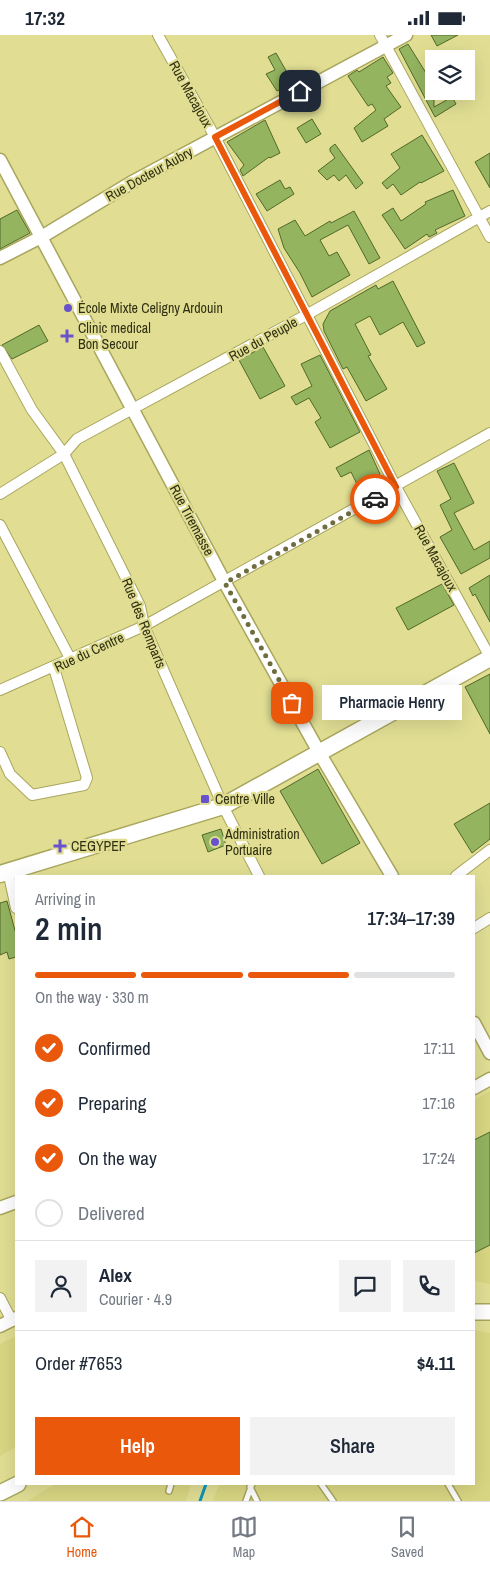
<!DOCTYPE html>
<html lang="en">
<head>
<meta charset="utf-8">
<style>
	:root { --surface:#fff; --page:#f2f2f3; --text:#1f2937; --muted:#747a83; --line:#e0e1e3; --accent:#ea580c }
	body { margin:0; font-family:"Archivo Narrow",sans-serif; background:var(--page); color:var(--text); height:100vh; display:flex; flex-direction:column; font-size:19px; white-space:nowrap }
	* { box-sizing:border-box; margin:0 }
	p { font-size:16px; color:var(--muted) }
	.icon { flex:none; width:28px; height:28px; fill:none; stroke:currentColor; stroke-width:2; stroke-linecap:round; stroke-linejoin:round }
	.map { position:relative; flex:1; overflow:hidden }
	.details { position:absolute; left:15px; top:840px; width:460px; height:610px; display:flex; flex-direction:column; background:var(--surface); border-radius:0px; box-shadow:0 5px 20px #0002 }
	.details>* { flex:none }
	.tools { position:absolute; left:425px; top:15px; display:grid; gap:10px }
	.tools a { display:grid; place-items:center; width:50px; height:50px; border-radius:0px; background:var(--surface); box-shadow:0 5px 20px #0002; font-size:25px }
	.pin { position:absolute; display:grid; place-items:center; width:42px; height:42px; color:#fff; margin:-21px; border-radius:10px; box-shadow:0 2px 8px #0006 }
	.courier { position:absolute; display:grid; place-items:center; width:50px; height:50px; margin:-25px; border:4px solid #ea580c; border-radius:50%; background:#fff; color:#222; box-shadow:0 1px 6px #0007 }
	.bubble { position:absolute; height:35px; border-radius:0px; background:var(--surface); box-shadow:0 5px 20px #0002; font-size:16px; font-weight:600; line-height:35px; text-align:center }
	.summary em { font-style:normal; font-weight:600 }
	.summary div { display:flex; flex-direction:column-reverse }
	.summary { display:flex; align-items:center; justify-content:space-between; height:85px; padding:0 20px }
	h1 { font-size:32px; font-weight:600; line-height:38px }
	.bar { display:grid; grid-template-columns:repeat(4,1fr); gap:8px 5px; align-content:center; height:60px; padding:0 20px }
	.bar i { height:6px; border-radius:4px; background:var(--line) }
	.bar .current { background:var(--accent) }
	.bar p { grid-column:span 4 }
	.line { display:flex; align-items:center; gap:12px; padding:0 20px; border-top:1px solid var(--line) }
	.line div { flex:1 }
	.round { display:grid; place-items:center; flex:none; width:52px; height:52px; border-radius:0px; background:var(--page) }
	ol { padding:0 20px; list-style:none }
	li { display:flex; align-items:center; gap:15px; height:55px }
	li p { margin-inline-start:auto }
	li .icon { padding:5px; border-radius:50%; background:var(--accent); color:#fff; stroke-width:4 }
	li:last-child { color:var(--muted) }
	li i { width:28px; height:28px; border:2px solid var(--line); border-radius:50% }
	.cta { display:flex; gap:10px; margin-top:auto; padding:10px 20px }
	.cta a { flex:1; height:58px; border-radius:0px; background:var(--accent); color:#fff; font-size:20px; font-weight:600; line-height:58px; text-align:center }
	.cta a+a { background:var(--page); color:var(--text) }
	.status { display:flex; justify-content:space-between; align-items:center; height:35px; padding:0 25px; background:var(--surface); direction:ltr }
	.status svg { height:14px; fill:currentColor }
	.menu { display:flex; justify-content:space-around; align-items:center; height:70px; border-top:1px solid var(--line); background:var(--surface); font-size:14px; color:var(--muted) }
	.menu a { display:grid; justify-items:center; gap:2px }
	.menu .current { color:var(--accent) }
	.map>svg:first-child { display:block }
</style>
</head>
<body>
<div class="status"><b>17:32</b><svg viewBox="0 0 49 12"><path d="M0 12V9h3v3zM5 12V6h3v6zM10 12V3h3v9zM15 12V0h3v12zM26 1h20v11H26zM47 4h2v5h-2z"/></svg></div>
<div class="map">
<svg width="490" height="1466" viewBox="0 0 490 1466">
	<rect width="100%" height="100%" fill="#e1de94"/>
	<!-- built -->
	<path fill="#d9d683" d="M490,1056V1249L474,1246V1065Z
		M474,1295L490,1298V1466H213L219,1449H474Z
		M16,1301V1412L0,1421V1309Z
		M55,1449H191L186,1466H27Z"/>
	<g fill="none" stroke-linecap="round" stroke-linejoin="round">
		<!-- stream -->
		<path stroke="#0c94bc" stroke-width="3" d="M200,1466L206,1449"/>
	</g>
	<!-- building -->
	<path fill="#94b460" stroke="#516928" d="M431,0H458L437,11Z
		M408,9L431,46L434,44V72L452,62L456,69L435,82L399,14Z
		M276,18L293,48L277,56L266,39L275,35L268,22Z
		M383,22L393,38L387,42L391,48L386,51L401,72L384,84L388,91L362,107L354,93L376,75L372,69L368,71L348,41L357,35L359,37Z
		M312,84L321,99L306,108L297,93Z
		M265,85L280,118L270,123L269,122L243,141L240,135L244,130L227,107Z
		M422,100L444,136L421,148L420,147L401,160L393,149L387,154L382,148L400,133L391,119Z
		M335,109L363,148L356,154L346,140L339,146L334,140L327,145L318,136L335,123L330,116V113Z
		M490,118V153L475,127Z
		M280,145L285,154L290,152L294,159L267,176L256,159Z
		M453,155L465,181L435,195L437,198L429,202L427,199L405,214L382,180L393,173L401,186L426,169L425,167Z
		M17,175L30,198L0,214V184Z
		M354,176L380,223L369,229L348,190L320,205L329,221L337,217L350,240L312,262L300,238L284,213L278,194L295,185L305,201L330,186L331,188Z
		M393,246L425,308L417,312L403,287L380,300L370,281L355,289L371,320L368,321L387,354L366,366L347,332L343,334L324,296L323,289L330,276L376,250L378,254Z
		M39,290L48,306L12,324L2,310Z
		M263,312L285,351L260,364L239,325Z
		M320,320L360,397L330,413L315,387L321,383L309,363L296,370L291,362L312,351L301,329Z
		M369,415L380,439L374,451L361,457L351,437L341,442L336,433Z
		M454,428L474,468L454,478L474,515L490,506V523L461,539L440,502L452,495L440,470L451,464L437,436Z
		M490,540V587L475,559L473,561L469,553Z
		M442,549L454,570L408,595L396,573Z
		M490,639V699L465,652Z
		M318,734L360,808L322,829L280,756Z
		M490,768V804L472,818L454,789Z
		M221,794L226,810L208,817L202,800Z
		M7,866L16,899V922L9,924L7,917L0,920V868Z
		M490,1097V1210L474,1218V1105Z"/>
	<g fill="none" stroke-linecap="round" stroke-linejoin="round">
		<!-- service casing -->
		<g stroke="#a9a65d" stroke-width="8">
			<path id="service" d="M321,1449L333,1466
				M448,1449L458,1466
				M250,1452L257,1466
				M169,1456L171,1449
				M246,1466L252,1449"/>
		</g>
		<!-- minor casing -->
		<g stroke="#a9a65d" stroke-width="12">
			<path id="minor" d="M158,0L215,102L396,452L490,622
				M380,0L490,202
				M0,316L32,375L64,419L140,571L144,591L223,771L259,841
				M0,459L64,419L77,404L308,279L490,176
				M0,490L71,625
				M0,655L144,591L490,398
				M0,717L10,739L32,760L84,750L87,743L54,633
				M8,836L16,873
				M456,841L490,815
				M474,893L490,883
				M0,1263L12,1286"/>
		</g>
		<!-- tertiary casing -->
		<g stroke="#a9a65d" stroke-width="15">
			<path id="tertiary" d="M0,125L225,548L320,719L392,841
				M0,223L43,201L134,146L406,0
				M474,988L490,1018
				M474,1053L490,1044
				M0,1173L16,1167
				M0,1291L16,1283"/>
		</g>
		<!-- secondary casing -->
		<g stroke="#a9a65d" stroke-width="18">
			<path id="secondary" d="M474,1277H490
				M0,1458L18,1449"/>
		</g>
		<!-- primary casing -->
		<g stroke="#a9a65d" stroke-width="19">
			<path id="primary" d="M0,839L223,771L490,623"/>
		</g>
		<!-- service -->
		<use href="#service" stroke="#fff" stroke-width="5"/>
		<!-- minor -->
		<use href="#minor" stroke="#fff" stroke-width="10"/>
		<!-- tertiary -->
		<use href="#tertiary" stroke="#fff" stroke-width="12"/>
		<!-- secondary -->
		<use href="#secondary" stroke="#fff" stroke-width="15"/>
		<!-- primary -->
		<use href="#primary" stroke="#fff" stroke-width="16"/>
	</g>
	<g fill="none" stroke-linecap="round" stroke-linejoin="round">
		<!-- done -->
		<path stroke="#6f6d3f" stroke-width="5" stroke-dasharray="0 9" d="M292,668L225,548L375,464"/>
		<!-- route -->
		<path stroke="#ea580c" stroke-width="6" d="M300,56L215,102L396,452L375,464"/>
	</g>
	<!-- markers -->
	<g fill="#6752cc" stroke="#e1de94" stroke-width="2">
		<circle cx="68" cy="273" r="5"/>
		<path d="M64.5 293.5h5v5h5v5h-5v5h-5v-5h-5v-5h5z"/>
		<rect x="200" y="759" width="10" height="10" rx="2.5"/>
		<circle cx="215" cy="807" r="5"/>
		<path d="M57.5 803.5h5v5h5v5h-5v5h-5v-5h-5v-5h5z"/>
	</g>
	<g text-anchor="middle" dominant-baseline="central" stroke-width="4.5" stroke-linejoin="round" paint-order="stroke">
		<!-- street labels -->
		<g font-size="14" fill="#313011" stroke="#e1de94">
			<text transform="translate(191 59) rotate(61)">Rue Macajoux</text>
			<text transform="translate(149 139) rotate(-29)">Rue Docteur Aubry</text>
			<text transform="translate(263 304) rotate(-29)">Rue du Peuple</text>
			<text transform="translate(192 485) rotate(62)">Rue Tiremasse</text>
			<text transform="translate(436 523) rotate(61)">Rue Macajoux</text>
			<text transform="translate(144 588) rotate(68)">Rue des Remparts</text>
			<text transform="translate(89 617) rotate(-25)">Rue du Centre</text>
		</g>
		<!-- poi labels -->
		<g font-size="14" fill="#313011" stroke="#e1de94" text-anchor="start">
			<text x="78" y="273">École Mixte Celigny Ardouin</text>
			<text x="78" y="293">Clinic medical<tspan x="78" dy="16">Bon Secour</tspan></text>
			<text x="215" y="764">Centre Ville</text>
			<text x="225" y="799">Administration<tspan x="225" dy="16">Portuaire</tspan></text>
			<text x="71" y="811">CEGYPEF</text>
		</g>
	</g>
</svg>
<div class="tools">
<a><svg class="icon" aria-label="layers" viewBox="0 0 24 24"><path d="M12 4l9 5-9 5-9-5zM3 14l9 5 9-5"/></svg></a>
</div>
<div class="pin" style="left:292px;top:668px;background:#ea580c"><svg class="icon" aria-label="bag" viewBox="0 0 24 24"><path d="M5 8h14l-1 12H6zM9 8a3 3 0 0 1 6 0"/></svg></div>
<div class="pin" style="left:300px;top:56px;background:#1f2937"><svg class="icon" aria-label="home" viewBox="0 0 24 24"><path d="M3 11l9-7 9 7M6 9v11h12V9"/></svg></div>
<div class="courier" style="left:375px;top:464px"><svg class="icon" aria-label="car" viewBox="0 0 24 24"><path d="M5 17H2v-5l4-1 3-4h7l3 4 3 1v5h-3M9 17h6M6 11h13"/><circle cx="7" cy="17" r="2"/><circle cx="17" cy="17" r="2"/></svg></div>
<div class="bubble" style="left:322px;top:650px;width:140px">Pharmacie Henry</div>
<section class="details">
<div class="summary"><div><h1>2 min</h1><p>Arriving in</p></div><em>17:34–17:39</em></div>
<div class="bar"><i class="current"></i><i class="current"></i><i class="current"></i><i></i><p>On the way · 330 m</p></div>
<ol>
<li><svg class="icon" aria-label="check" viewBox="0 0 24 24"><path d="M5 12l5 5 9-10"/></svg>Confirmed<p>17:11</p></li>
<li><svg class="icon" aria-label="check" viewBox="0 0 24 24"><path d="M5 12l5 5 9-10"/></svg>Preparing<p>17:16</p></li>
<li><svg class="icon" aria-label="check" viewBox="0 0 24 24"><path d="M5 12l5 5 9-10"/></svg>On the way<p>17:24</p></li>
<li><i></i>Delivered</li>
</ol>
<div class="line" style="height:90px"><a class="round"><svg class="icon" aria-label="person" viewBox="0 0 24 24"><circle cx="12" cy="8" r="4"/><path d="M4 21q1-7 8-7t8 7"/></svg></a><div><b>Alex</b><p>Courier · 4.9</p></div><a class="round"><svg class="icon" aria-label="chat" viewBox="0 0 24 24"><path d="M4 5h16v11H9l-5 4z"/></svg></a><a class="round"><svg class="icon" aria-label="phone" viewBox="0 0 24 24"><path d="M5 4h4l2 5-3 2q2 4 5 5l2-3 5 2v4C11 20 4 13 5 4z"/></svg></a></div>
<div class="line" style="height:65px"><div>Order #7653</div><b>$4.11</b></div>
<div class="cta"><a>Help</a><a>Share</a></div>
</section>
</div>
<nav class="menu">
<a class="current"><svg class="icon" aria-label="home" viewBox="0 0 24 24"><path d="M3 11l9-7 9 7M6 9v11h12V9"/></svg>Home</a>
<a><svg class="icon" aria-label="map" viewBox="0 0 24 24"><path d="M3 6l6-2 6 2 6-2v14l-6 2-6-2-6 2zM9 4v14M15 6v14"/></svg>Map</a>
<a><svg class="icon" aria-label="saved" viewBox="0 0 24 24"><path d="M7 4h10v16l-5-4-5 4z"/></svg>Saved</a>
</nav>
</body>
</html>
